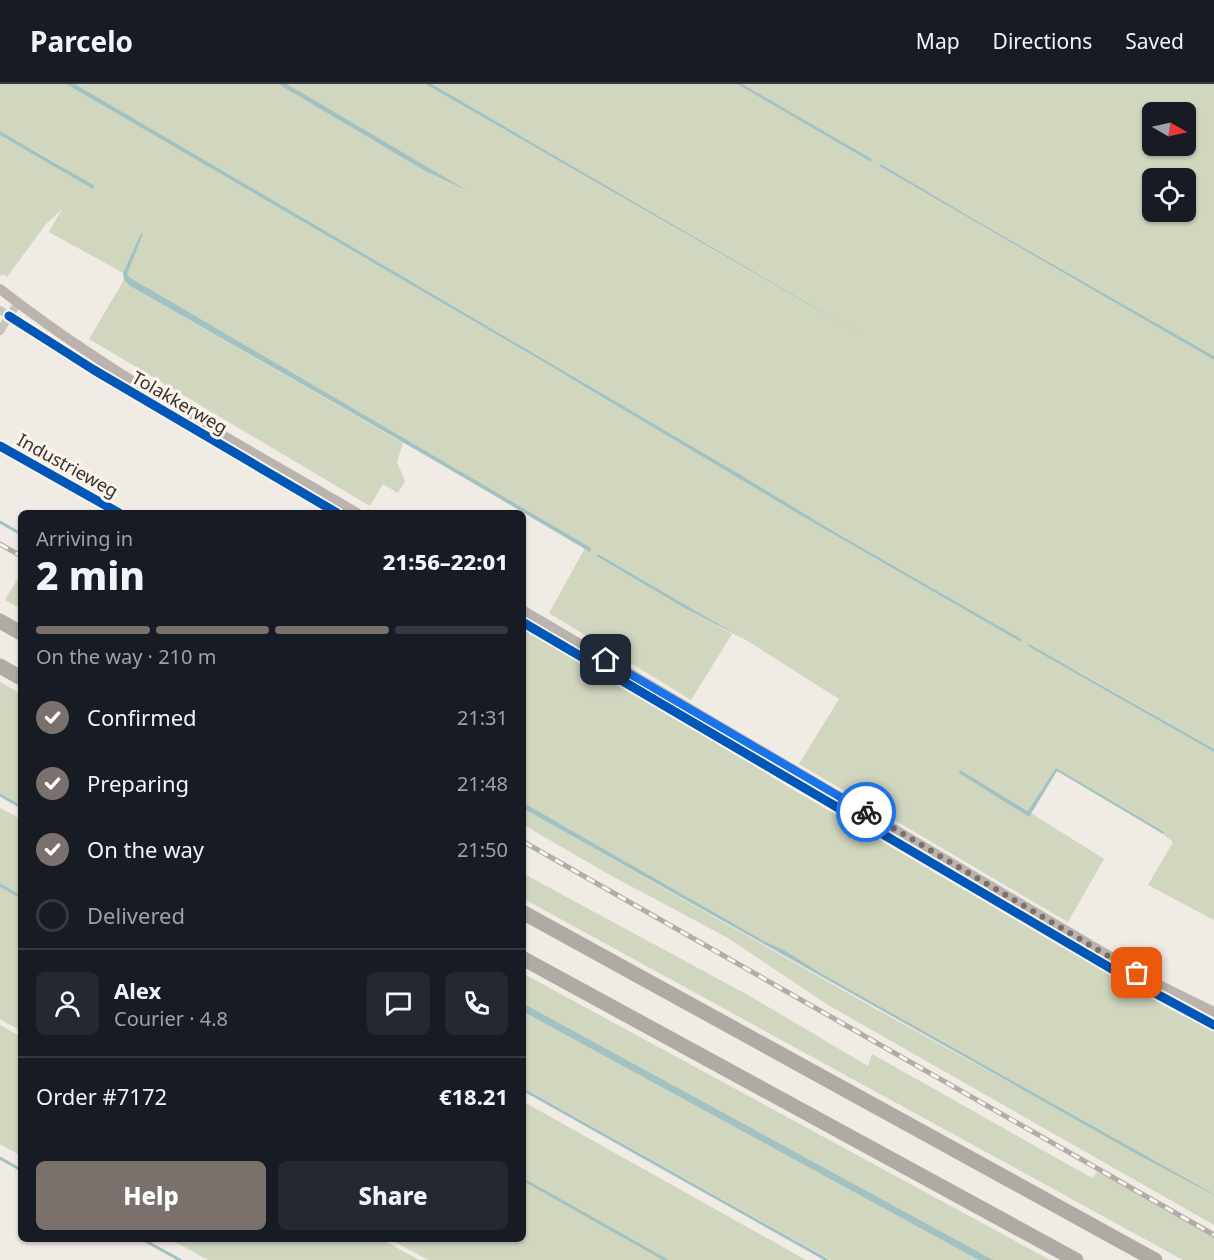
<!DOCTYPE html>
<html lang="en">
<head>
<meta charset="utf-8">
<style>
	:root { --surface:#171b24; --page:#242831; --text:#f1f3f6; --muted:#9ea1a6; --line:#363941; --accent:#7a716c }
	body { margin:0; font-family:"Noto Sans",sans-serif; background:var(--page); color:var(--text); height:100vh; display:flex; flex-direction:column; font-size:22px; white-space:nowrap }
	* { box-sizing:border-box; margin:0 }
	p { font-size:20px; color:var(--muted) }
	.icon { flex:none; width:33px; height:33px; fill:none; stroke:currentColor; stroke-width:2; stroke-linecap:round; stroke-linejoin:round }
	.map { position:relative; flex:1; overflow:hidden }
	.details { position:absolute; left:18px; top:426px; width:508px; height:732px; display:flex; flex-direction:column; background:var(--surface); border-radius:9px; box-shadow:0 2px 4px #0004 }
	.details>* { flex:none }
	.needle { width:39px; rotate:99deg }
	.fabs { position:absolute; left:1142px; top:18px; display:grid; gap:12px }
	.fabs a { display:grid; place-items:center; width:54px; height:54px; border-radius:9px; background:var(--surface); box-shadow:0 2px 4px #0004; font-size:30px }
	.pin { position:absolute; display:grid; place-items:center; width:51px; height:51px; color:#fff; margin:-26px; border-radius:12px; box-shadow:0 3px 9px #0006 }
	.courier { position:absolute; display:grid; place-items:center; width:60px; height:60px; margin:-30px; border:4px solid #1a73e8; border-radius:50%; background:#fff; color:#222; box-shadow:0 2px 8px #0007 }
	.overview em { font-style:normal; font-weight:800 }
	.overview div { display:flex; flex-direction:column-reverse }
	.overview { display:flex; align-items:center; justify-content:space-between; height:102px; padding:0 18px }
	h1 { font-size:39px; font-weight:800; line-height:45px }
	.bar { display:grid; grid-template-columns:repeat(4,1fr); gap:9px 6px; align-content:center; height:72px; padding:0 18px }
	.bar i { height:8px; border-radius:4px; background:var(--line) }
	.bar .selected { background:var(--accent) }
	.bar p { grid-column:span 4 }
	.line { display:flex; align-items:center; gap:15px; padding:0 18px; border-top:2px solid var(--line) }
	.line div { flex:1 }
	.round { display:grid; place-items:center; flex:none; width:63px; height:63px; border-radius:9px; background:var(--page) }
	ol { padding:0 18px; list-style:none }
	li { display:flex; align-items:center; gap:18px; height:66px }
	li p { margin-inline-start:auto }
	li .icon { padding:6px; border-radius:50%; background:var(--accent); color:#fff; stroke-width:4 }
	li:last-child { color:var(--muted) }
	li i { width:33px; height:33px; border:3px solid var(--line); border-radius:50% }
	.primary-button { display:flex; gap:12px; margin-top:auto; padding:12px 18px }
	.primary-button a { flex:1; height:69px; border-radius:9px; background:var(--accent); color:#fff; font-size:24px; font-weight:800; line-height:69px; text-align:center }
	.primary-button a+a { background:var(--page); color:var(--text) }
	header { display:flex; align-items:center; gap:36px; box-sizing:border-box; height:84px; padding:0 30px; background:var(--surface); border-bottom:2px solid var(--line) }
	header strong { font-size:28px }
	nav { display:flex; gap:33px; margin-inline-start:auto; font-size:21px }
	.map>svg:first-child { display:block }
</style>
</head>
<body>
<header>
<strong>Parcelo</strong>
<nav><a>Map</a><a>Directions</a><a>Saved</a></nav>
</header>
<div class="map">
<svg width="1214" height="1176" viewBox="0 0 1214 1176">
	<rect width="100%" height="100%" fill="#f0ebe5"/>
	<!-- green -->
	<path fill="#d1d6bf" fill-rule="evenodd" d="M0,0H66L537,274L790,425L1021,555L833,447L741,391L75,0H278L425,87L459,103L287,0H425L812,223L432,0H737L871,78L872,75L741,0H1214V272L982,140L881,80L879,82L1214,276V665L1083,590L1029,562L1214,668V836L1148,801L1173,758L1163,750L1164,749L1056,684L1029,727L960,687L1029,732L1031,729L1104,775L1068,838L799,680L839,615L746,556L598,470L597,473L732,550L691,616L549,529L586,462L129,193L126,190L143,150L141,149L123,189L49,148L62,125L46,140L7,193L3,190L0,192V51L93,104L60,81L0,47ZM1152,28H1185V62H1152ZM1152,94H1185V128H1152Z
		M124,196L130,202L403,359L397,378L405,397L398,409L383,400L370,422L89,255Z
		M20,491L21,492V525L5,516Z
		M524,545L625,601L780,698L1058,861L1172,926L1214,947V1110L824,891L784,866L764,857L524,719Z
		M0,598L21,610V723L0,712Z
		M0,724L21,735V947L0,935Z
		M524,725L876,925L1214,1111V1141L828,921L728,854L608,790L524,741Z
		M524,790L748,911L868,982L872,970L1092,1094L1101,1084L1214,1148V1176H1183L524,815Z
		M524,890L1050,1176H831L524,1004Z
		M0,941L21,953V1072L0,1060Z
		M524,1018L806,1176H428L390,1155H524Z
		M170,1155H381L419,1176H208Z"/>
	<!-- water -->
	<path fill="#a1c2c1" d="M66,0H75L741,391L833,447L1021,555V558L790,425L537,274Z
		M278,0H287L468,107L425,87Z
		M425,0H432L867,254Z
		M737,0H742L872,75L871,78Z
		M0,47L95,102L93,105L0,51Z
		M881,80L982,140L1214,272V276L879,82Z
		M141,149L143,150L127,190L129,193L591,464L590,468C437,377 284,290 130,202L124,196L123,189Z
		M598,470L746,556L683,523L596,472Z
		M1029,560L1214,665V668L1028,562Z
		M1056,684L1164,748L1163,750L1057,687L1029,733L959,689L960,686L1028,727Z
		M524,719L764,857L784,866L824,891L1214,1110V1111L1144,1074L524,725Z
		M524,920L993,1176H979L524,928Z"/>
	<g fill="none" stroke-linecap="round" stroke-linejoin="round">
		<!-- stream -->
		<path stroke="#a1c2c1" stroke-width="3" d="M0,438L21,450
			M0,711L21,723
			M0,801L21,813
			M524,1006L827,1176
			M0,1074L21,1086
			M524,1096L666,1176
			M142,1155L180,1176"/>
		<!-- street -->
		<path stroke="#c9c3be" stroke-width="8" d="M0,226L9,232
			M0,247L18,219
			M0,362L119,429"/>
		<!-- secondary -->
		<path stroke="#bab3ae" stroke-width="10" d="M0,205C111,292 236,358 357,429
			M524,527L1155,899L1214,928"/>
		<!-- highway -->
		<path stroke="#afaaa4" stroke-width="15" d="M0,537L21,549
			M0,582L21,594
			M524,829L1155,1176
			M524,875L1076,1176"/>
		<!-- rail casing -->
		<g stroke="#b1aca8" stroke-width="5">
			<path id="rail" d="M0,460L21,472
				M524,758L1214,1151"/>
		</g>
		<!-- rail -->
		<use href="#rail" stroke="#fbf5ee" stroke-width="3" stroke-dasharray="9" stroke-linecap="butt"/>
		<!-- cycleway casing -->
		<g stroke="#fbf5ee" stroke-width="13">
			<path id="cycleway" d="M9,232L94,286L337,429
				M0,362L119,429
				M524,539L1129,895L1214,941"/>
		</g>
		<!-- cycleway -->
		<use href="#cycleway" stroke="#0057b8" stroke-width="9"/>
	</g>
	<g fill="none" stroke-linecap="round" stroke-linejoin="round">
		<!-- done -->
		<path stroke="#7a716c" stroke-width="6" stroke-dasharray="0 10.8" d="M866,728L1137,889"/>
		<!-- route -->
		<path stroke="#1a73e8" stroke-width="8" d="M606,576L866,728"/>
	</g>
	<g text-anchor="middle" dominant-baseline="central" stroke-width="6" stroke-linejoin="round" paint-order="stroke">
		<!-- street labels -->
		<g font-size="18" fill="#3b302b" stroke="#fbf5ee">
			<text transform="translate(180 318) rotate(30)">Tolakkerweg</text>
			<text transform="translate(68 381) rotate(29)">Industrieweg</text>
		</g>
	</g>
</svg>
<div class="fabs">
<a><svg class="needle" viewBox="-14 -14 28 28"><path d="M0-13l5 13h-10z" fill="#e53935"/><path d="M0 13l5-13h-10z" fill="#9ea1a6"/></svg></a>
<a><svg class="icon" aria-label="locate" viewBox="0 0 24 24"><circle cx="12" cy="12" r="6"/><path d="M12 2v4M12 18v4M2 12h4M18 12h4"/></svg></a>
</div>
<div class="pin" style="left:1137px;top:889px;background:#ea580c"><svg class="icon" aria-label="bag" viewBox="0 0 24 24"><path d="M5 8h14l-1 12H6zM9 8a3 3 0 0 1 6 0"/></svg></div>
<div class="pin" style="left:606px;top:576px;background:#1f2937"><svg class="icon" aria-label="home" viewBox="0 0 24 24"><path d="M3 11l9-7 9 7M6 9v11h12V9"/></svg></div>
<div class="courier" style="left:866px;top:728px"><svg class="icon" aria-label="bike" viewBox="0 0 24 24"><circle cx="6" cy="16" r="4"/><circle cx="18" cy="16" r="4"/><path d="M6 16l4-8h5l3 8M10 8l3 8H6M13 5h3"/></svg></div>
<section class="details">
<div class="overview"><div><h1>2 min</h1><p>Arriving in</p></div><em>21:56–22:01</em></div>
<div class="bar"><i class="selected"></i><i class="selected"></i><i class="selected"></i><i></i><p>On the way · 210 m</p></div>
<ol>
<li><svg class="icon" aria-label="check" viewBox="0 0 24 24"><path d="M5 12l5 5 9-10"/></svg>Confirmed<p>21:31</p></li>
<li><svg class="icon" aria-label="check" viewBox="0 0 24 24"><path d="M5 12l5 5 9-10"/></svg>Preparing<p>21:48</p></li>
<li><svg class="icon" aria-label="check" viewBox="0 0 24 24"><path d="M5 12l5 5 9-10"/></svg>On the way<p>21:50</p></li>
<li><i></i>Delivered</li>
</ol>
<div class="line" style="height:108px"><a class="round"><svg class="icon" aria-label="person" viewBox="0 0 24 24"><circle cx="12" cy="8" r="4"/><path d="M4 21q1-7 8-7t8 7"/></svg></a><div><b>Alex</b><p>Courier · 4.8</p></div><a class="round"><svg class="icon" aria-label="chat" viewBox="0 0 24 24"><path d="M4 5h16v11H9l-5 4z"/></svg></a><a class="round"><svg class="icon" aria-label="phone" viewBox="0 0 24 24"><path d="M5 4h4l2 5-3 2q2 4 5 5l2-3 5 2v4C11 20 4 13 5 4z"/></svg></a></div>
<div class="line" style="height:78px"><div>Order #7172</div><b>€18.21</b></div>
<div class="primary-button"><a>Help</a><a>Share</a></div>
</section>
</div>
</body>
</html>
